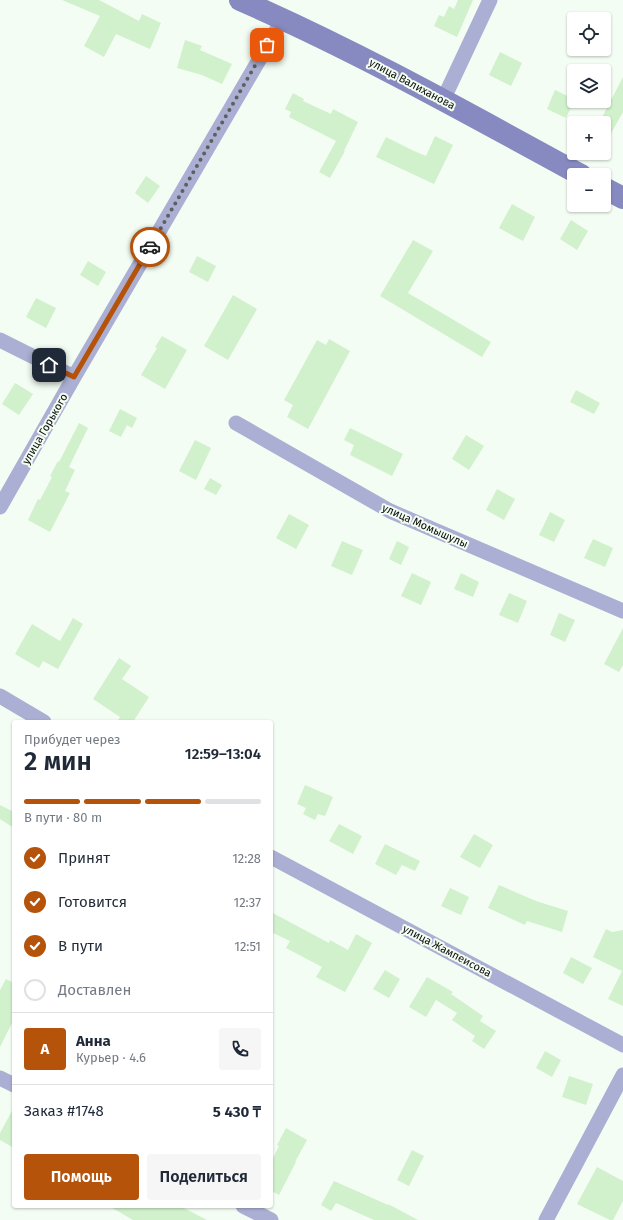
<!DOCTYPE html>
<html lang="ru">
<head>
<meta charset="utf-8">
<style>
	:root { --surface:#fff; --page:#f6f6f7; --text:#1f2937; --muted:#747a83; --line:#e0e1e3; --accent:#b45309 }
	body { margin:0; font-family:"Fira Sans",sans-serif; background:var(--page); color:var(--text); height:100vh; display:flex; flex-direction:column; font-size:15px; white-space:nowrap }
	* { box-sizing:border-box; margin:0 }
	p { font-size:13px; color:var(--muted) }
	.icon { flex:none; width:22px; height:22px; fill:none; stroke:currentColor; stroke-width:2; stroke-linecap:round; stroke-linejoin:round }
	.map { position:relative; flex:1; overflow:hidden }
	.sheet { position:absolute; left:12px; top:720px; width:261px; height:488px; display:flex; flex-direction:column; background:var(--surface); border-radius:4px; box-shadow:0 1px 3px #0004 }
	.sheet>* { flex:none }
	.buttons { position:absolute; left:567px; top:12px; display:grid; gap:8px }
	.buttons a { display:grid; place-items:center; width:44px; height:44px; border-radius:4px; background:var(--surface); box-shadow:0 1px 3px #0004; font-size:20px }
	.pin { position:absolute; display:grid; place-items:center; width:34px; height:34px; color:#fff; margin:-17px; border-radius:8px; box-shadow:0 2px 6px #0006 }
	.courier { position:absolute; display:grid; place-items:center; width:40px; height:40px; margin:-20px; border:3px solid #b45309; border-radius:50%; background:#fff; color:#222; box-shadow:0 1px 5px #0007 }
	.head em { font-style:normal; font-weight:600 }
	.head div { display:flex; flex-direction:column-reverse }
	.head { display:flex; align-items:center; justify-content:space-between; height:68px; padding:0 12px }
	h1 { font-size:26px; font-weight:600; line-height:30px }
	.bar { display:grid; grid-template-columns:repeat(4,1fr); gap:6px 4px; align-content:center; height:48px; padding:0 12px }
	.bar i { height:5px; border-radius:3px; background:var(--line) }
	.bar .current { background:var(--accent) }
	.bar p { grid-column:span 4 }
	.line { display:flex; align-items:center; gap:10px; padding:0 12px; border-top:1px solid var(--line) }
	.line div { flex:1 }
	.round { display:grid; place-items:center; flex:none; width:42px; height:42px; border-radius:4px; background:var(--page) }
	ol { padding:0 12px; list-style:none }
	li { display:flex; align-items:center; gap:12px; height:44px }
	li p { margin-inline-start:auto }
	li .icon { padding:4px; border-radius:50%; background:var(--accent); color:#fff; stroke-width:4 }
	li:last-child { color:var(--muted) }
	li i { width:22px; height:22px; border:2px solid var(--line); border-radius:50% }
	.cta { display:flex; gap:8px; margin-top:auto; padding:8px 12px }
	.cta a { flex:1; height:46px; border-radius:4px; background:var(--accent); color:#fff; font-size:16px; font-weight:600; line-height:46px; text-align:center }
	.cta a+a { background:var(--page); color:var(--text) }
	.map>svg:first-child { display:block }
</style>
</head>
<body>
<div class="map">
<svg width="623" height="1220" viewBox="0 0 623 1220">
	<rect width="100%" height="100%" fill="#f4fdf3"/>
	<!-- building -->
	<path fill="#d0f1cc" d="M62,0H99L139,21L142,14L161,23L150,49L116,34L104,57L84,46L100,16Z
		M458,0H473L457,37L434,26L439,15L444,17L449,6L454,9Z
		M185,40L202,46L200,50L232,64L222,84L202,75L177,68Z
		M500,52L522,63L511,86L489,75Z
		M623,77V112L604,146V123H599Z
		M555,90L574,99V101L566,118L547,109Z
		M293,93L304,99L303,101L331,114L333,109L358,122L344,151H345L330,178L319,172L336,141L289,117L291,112L285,109Z
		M435,136L453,145L434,184L376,157L386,137L414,151L426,156Z
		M146,176L160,186L148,203L135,193Z
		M512,204L535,217L523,241L499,228Z
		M571,220L588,231L577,250L560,239Z
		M413,240L433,251L408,293L491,342L482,357L380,296Z
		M197,256L216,266L208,282L189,272Z
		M88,261L106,272L98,286L80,275Z
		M233,295L257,309L228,360L204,346Z
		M36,298L56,308L46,328L26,317Z
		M162,336L187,350L165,389L141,375L157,348L155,347Z
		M329,339L350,351L308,429L287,417L293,405L284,400L317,340L326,345Z
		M15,383L33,394L19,415L2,404Z
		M576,390L600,403L594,414L570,402Z
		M120,409L137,418L132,428L127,425L121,437L109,431Z
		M79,423L88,428L69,467L75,470L65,491L70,493L50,532L28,520L38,499L40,500L52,477L50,476L58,461L59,462Z
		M350,428L403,454L392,476L350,455L354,445L344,440Z
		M466,435L484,446L469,470L452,459Z
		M195,440L211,448L196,480L179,471Z
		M210,478L222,485L216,495L204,489Z
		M497,489L515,499L504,520L486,510Z
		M550,512L565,520L554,542L539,535Z
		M289,514L309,525L296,549L276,538Z
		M593,539L613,548L605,567L584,558Z
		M342,541L363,550L352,575L331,566Z
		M397,541L409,547L401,565L389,559Z
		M412,573L431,582L421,605L401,596Z
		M461,573L479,582L473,597L454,589Z
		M509,593L527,601L518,623L499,615Z
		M559,613L575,620L565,642L550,635Z
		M73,618L83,624L58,669L43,661L39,668L15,654L32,624L60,641Z
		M623,628V665L619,672L604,664Z
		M119,658L131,666L122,679L149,697L133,722H117L120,717L93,699Z
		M305,785L333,797L325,816L318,814L315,820L303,814L306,808L297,804Z
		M0,805L14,812V828L0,819Z
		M339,824L362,836L353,854L329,841Z
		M474,834L493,845L480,868L460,857Z
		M385,844L420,861L415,871L402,865L396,875L375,864Z
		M499,885L536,901L568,911L562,932L527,921L525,925L488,908Z
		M450,888L469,897L461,915L441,906Z
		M271,912L329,943L330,940L348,950L356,934L372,943L345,992L316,977L322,967L286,948L290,941L271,932Z
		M606,929L612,932L623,930V1006L608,999L622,971L593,957Z
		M571,957L592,968L583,984L563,973Z
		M385,970L400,979L389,998L373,989Z
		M427,977L453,992L451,994L483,1016L480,1021L496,1031L484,1049L472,1041L475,1036L452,1020L457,1013L436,1000L426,1017L409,1007Z
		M6,979L14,983V1019L0,1047V990Z
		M545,1051L561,1060L552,1077L536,1068Z
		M569,1076L593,1084L586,1105L562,1097Z
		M14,1107V1148L0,1140V1133Z
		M286,1128L307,1140L295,1162H296L279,1195L271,1191V1162L279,1146L277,1145Z
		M412,1150L424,1156L409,1186L397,1180Z
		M597,1167L623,1181V1201L613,1220H610L577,1204Z
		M334,1181L388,1205V1204L418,1220H374L336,1203L331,1211L321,1205Z
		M109,1206H180L207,1220H133Z"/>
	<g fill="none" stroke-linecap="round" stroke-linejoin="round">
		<!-- street -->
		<path stroke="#abafd4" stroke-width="15" d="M443,100L490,0
			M0,340L74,377
			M236,423L390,511L623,611
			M0,507L74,377L283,19
			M0,696L44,722
			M271,857L623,1045
			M0,1078L14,1085
			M243,1206L271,1220
			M546,1220L623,1075"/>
		<!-- secondary -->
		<path stroke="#868ac0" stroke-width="22" d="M240,0C357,51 469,114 581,175
			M604,188L623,198"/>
	</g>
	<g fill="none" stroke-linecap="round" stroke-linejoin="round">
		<!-- done -->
		<path stroke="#5d615c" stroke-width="4" stroke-dasharray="0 7.2" d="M150,247L267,45"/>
		<!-- route -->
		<path stroke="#b45309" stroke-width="5" d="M49,365L74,377L150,247"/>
	</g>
	<g text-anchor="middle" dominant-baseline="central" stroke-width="4" stroke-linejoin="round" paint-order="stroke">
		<!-- street labels -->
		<g font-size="11" fill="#0b0d0a" stroke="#f4fdf3">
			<text transform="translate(412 84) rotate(28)">улица Валиханова</text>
			<text transform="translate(45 429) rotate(-60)">улица Горького</text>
			<text transform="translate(425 526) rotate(24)">улица Момышулы</text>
			<text transform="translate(447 951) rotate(28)">улица Жампеисова</text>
		</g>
	</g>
</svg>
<div class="buttons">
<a><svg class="icon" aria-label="locate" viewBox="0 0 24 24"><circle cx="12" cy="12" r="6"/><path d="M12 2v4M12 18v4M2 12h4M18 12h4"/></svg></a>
<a><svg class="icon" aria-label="layers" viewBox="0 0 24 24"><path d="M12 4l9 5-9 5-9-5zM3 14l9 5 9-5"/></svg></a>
<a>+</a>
<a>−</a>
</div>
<div class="pin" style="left:267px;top:45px;background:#ea580c"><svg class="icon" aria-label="bag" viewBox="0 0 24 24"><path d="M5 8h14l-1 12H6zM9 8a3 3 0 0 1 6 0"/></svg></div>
<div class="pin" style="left:49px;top:365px;background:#1f2937"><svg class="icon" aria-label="home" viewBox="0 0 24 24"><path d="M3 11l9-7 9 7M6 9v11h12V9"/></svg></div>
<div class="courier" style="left:150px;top:247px"><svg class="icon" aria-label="car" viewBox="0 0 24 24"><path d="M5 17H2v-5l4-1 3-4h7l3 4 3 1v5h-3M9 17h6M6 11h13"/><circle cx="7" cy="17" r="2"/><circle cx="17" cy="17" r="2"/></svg></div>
<section class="sheet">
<div class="head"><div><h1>2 мин</h1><p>Прибудет через</p></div><em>12:59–13:04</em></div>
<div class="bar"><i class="current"></i><i class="current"></i><i class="current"></i><i></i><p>В пути · 80 m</p></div>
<ol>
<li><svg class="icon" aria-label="check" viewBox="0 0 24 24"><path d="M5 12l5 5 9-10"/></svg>Принят<p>12:28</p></li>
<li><svg class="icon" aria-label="check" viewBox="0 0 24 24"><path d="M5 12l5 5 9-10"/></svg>Готовится<p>12:37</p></li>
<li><svg class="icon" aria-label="check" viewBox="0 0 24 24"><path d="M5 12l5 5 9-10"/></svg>В пути<p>12:51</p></li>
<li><i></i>Доставлен</li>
</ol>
<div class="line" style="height:72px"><b class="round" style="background:var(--accent);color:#fff">А</b><div><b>Анна</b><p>Курьер · 4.6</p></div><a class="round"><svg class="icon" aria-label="phone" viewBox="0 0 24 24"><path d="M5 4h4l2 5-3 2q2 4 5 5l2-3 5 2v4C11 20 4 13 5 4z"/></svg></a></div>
<div class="line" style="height:52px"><div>Заказ #1748</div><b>5 430 ₸</b></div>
<div class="cta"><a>Помощь</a><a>Поделиться</a></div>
</section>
</div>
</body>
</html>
